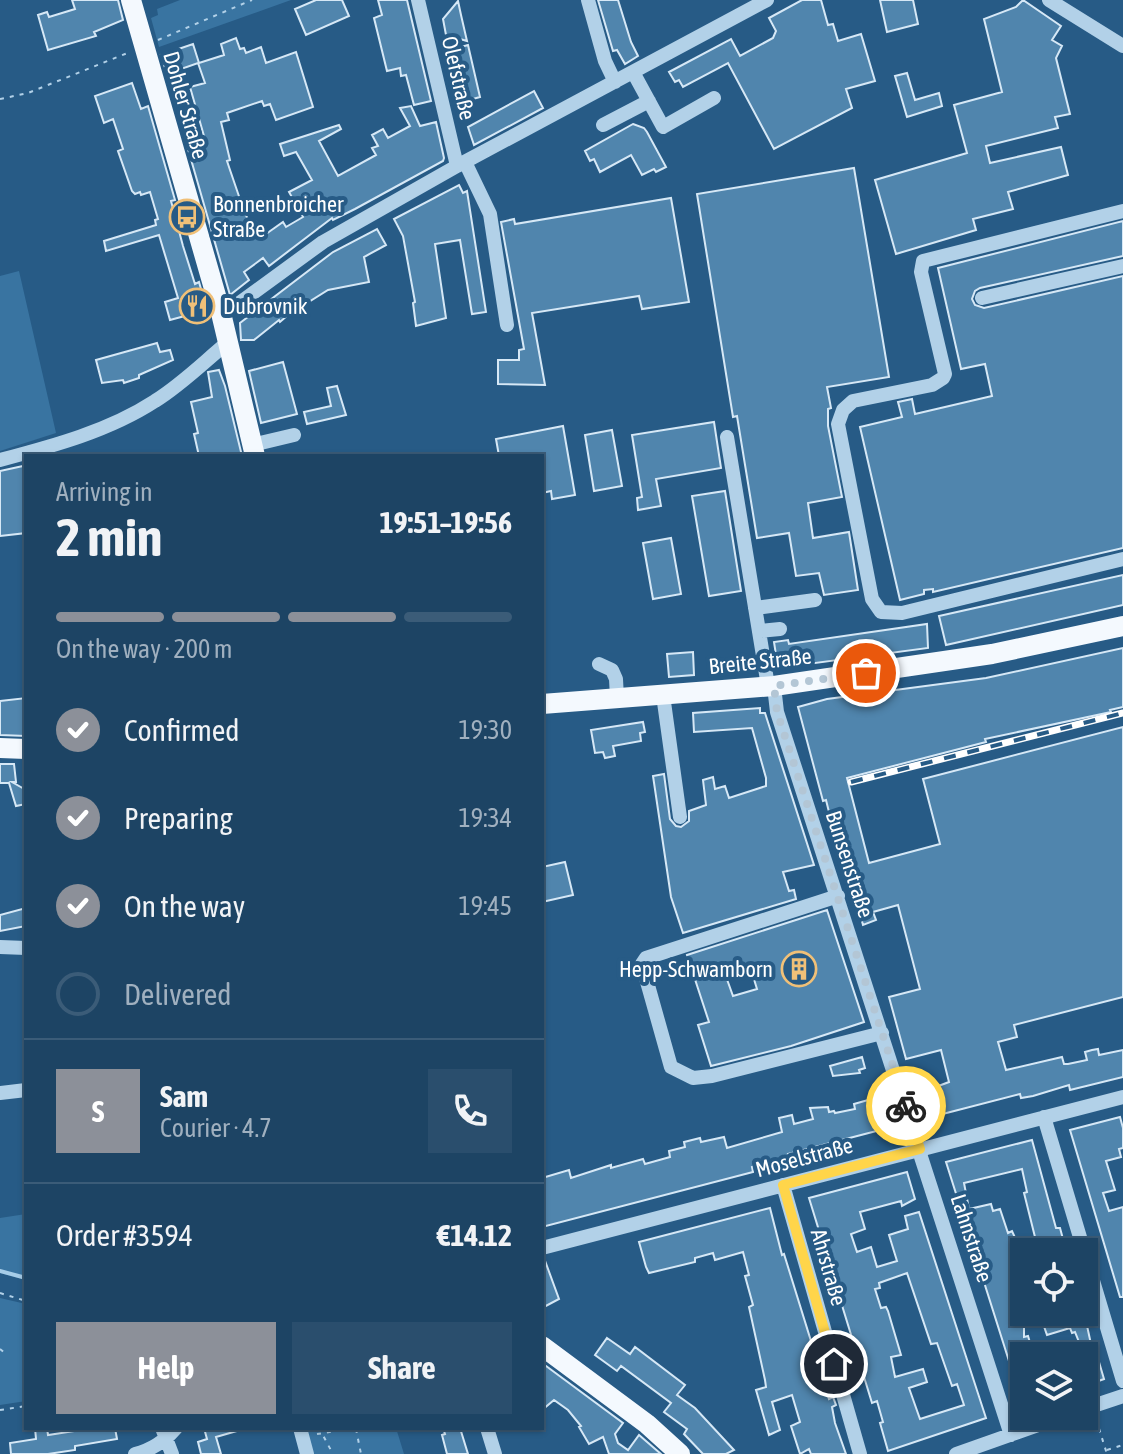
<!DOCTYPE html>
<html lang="en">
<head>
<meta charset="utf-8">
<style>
	:root { --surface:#1d4464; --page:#2a4e6d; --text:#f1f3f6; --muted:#a0b0bf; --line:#3b5c78; --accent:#8c9099 }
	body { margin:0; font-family:"Asap Condensed",sans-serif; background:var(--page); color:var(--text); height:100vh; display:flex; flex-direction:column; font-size:30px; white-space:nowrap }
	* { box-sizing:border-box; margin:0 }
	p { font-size:26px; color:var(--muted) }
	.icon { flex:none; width:44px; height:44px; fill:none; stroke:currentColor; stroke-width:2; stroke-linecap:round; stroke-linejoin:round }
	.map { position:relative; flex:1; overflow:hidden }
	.side { position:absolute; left:24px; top:454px; width:520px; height:976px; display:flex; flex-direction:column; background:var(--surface); border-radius:0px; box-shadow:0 2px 6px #0004,0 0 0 2px var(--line) }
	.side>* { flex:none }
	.controls { position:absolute; left:1010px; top:1238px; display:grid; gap:16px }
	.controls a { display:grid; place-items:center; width:88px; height:88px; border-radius:0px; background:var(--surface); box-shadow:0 2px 6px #0004,0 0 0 2px var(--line); font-size:40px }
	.pin { position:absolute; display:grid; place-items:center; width:68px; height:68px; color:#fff; margin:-34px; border:4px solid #fff; border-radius:50%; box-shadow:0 2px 8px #0007 }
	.courier { position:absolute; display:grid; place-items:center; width:80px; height:80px; margin:-40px; border:6px solid #ffd54a; border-radius:50%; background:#fff; color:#222; box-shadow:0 2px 10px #0007 }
	.summary em { font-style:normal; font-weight:700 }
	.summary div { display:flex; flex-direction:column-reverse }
	.summary { display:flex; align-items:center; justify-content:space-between; height:136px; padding:0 32px }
	h1 { font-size:52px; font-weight:700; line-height:60px }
	.bar { display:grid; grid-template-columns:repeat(4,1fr); gap:12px 8px; align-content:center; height:96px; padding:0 32px }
	.bar i { height:10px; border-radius:6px; background:var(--line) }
	.bar .active { background:var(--accent) }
	.bar p { grid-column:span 4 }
	.line { display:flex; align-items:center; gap:20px; padding:0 32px; border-top:2px solid var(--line) }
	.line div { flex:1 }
	.round { display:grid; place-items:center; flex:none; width:84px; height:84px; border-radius:0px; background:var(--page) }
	ol { padding:0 32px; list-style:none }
	li { display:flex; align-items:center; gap:24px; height:88px }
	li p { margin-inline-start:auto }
	li .icon { padding:8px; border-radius:50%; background:var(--accent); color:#fff; stroke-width:4 }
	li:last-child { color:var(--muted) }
	li i { width:44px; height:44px; border:4px solid var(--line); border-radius:50% }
	.action { display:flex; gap:16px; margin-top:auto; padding:16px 32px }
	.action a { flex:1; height:92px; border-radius:0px; background:var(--accent); color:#fff; font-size:32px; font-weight:700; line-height:92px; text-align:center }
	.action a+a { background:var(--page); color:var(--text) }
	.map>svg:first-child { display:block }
</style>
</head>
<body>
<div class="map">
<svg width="1123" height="1454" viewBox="0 0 1123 1454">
	<rect width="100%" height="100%" fill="#275b86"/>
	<!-- green -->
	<path fill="#3974a1" d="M180,0H291L159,47L151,18L158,15L157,9Z
		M19,271L56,433L0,451V276Z
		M26,1214V1280L0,1273V1218Z
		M0,1298L26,1304V1401L0,1405Z
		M304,1428H396L404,1454H311Z"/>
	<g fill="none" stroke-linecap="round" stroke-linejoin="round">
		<!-- stream -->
		<path stroke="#a7cde8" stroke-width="4" d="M0,1271L26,1278"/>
	</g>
	<!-- building -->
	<path fill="#5085ad" stroke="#d6e8f6" stroke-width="2" fill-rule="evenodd" d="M72,0H118L123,20L94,32L96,36L48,50L38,15L47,12L49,17L75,9Z
		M316,0H342L349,16L306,35L295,9Z
		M378,0H407L431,101L414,105L406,75L401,76L400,68L387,71L374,18L382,15Z
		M598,0H618L631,42L638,56L625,64L617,50L613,51Z
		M802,0H821L828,25L833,24L838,41L861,34L875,81L846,89L852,108L774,149L728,63L683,87L679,80L675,82L669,72L731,39L740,56L773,38L776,31L769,18Z
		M880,0H913L918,24L887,32Z
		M1023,0L1061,26L1052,40L1062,46L1056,58L1070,114L1055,117L1058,128L986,146L990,163L1061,147L1068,175L1008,192L1013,209L973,219L976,230L896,254L875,180L967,153L954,105L1002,92L984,19L1016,7Z
		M458,1L461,15L467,41L446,35L443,19Z
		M236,38L240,49L244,48L246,53L261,47L266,63L296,52L313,107L276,120L270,104L264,106L262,101L227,113L229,120L221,122L230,160L227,161L229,167L244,211L250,224L256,222L266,234L283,222L286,227L303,217L289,192L312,180L296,152L284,156L280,144L339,125L341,129L319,141L338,176L376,155L372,148L378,146L372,135L383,129L388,138L410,126L400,108L411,106L420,126L436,122L444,158L443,161L355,209L333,220L332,218L269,266L263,258L244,272L249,280L230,295L188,149L206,143L190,87L205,83L198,63L167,74L161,55L193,44L199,63L224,55L221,44Z
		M468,45L480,97L462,102L450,50Z
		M907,73L915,100L939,93L942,106L907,117L895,76Z
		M132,83L141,109L148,106L175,200L171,201L183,246L195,284L199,282L207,310L170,320L165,302L178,298L159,235L106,251L104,241L156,225L155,220L158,219L150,192L141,195L140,192L135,194L132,191L118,151L123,149L113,119L104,123L95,96Z
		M534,91L543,108L474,145L468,127Z
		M633,124L644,128L647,132L666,167L656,172L654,169L642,175L631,155L600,172L594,159L590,161L585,151Z
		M854,168L889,377L827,387L831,408L828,409V426L842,497L808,503L813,538L849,532L858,590L824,595L819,573L796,576L789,533L757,538L737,416L733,417L697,194Z
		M459,185L463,193L467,191L486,312L472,314L460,240L435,244L446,318L416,326L413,303L415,302L403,236L394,219Z
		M671,198L689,302L642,309L639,296L532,313L545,385L498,384V360H519V350L524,349L501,222L514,219L515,224Z
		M1123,221V256L980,288L975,291L972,299L975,305L984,308L1123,276V548L933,592V589L924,590V594L900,600L860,427L902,417L898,402L912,399L915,414L992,396L985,364L961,369L938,268Z
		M377,229L386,245L364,257L369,282L328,290L288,315L280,322L279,320L254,340H241L240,323L333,252Z
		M157,343L160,352L170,350L173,360L139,375V378L124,383L123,380L102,383L96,360Z
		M283,362L297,414L261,423L249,371Z
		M219,370L225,386L242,456H199L194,434L198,433L191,402L212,397L208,372Z
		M337,386L346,415L307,424L304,412L331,406L327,388Z
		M714,422L721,468L656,479L661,506L638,510L637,498L642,497L632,435Z
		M563,426L575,495L552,499L551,491L542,493V456H499L496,439Z
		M612,430L622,486L594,491L585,435Z
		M23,466L26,483V533L0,536V471Z
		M725,491L741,591L709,596L692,496Z
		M671,538L681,594L653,599L643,543Z
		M1123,575V605L946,645L939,616Z
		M927,624L928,648L778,668L774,642L788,640L789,644Z
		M1123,648V707L1110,710L1111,712L985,739L986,742L847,778L869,863L940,844L923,779L1123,727V997L1014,1025L1017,1037L998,1042L1006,1070L1062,1057L1064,1064H1068L1087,1060L1085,1052L1092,1050L1098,1049L1099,1055L1123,1050V1077L1070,1090L1069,1085L1033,1096L1021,1098L1020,1094L931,1117L922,1092L949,1082L941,1050L906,1059L889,997L920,989L898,905L873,912L876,920L863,925L844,855L840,856L826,800L823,801L798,707L827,699L986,678Z
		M693,652L694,675L669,677L667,654Z
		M26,698V736L0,735V701Z
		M760,708V713H765L814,865L783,872L789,891L794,890L796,899L683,933L671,897L653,776L664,774L670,819L676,826L681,827L689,821V811L706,805L703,780L713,777L715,789L725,786L729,798L766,786V778L752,728L694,732L693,713Z
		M643,722L645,732L640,733L641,741L613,746L615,756L605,758L603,752L595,753L591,730Z
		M0,764H14L16,782H12L26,790V804L16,806L9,783H0Z
		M565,862L573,895L542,902V867Z
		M26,908V926L0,931V915Z
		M827,910L864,1022L791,1046L711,1066L698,1025L709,1022L687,955ZM749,963L757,989L733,996L724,971Z
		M862,1057L865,1068L859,1070L860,1073L833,1076L830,1066Z
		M868,1100L869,1105L884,1102L888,1128L788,1154L789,1158L752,1167L753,1172L542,1227V1178L569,1170L571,1178L611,1165V1168L643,1159L645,1164L670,1157L669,1151L685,1147L684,1142L700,1138L701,1142L724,1137L727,1148L782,1132L779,1118L792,1115L794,1124L813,1119L810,1108L828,1107L829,1112L834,1111L835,1113L855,1109L854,1104Z
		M1120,1117L1123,1128V1148L1119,1149L1121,1157L1106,1161L1115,1190L1103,1193L1109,1211L1123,1207V1297H1120L1070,1130Z
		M1032,1140L1056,1228H1060L1063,1239L1062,1245L1039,1252H1024V1272L1014,1275L1021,1297L1024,1296V1337L1028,1336L1034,1356H1021L1024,1367V1399H1021L946,1162ZM1022,1169L1027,1192L1024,1193L1035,1237L1017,1242L1012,1231L1008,1233L1000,1209L993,1211L991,1204L969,1209L964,1183Z
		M907,1172L915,1199L902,1206L901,1201L860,1212L865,1229L851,1234L857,1252L871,1247L877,1267L897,1261L889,1235L908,1229L905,1216L919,1212L986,1418L888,1451L880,1423L883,1422L877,1401L872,1403L809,1198ZM907,1273L931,1344L937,1343L952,1386L957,1384L964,1405L920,1419L909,1388L927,1382L923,1369L895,1377L891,1357L901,1355L888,1311L886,1307L881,1308L875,1289L880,1288L879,1283Z
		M770,1208L782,1255L784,1254L829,1399L833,1397L836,1405L832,1407L835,1423L846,1454H811L809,1449L800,1454L791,1426L800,1422L792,1395L772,1402L780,1430L769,1435L756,1390L766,1387L765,1380L749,1307L753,1305L745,1276L749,1275L743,1252L715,1260L713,1253L695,1258V1262L649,1273L646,1267L639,1242Z
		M542,1258H544L559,1299L542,1308Z
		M1039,1312H1084L1091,1344L1081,1347L1075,1332L1072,1333L1070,1328L1047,1335Z
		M607,1338L630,1354L635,1347L685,1385L677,1395L695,1408L734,1450L726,1454H703L684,1434L687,1429L664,1412L671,1403L621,1366L617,1371L595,1355Z
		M1099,1362L1104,1379L1084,1386V1366Z
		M542,1363L623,1423L615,1434L618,1443L628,1450L639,1435L661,1454H609L603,1437L589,1444L579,1427L581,1426L568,1410L554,1400L542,1410Z
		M35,1428H47L48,1435L75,1431V1428H115L117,1439L75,1446V1450L48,1454H11L10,1443L36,1439Z
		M204,1428H237V1431L216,1437L221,1454H201L198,1442L207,1439Z
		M443,1428H460L468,1454H447L442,1435L445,1434Z"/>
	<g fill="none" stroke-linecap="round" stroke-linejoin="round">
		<!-- path -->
		<path stroke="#b2d1e8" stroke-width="2" stroke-dasharray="4 6" stroke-linecap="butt" d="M158,40L252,0
			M0,99L28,93L130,52
			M0,1293L26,1301
			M0,1349L7,1355
			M0,1410L26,1406
			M1096,1419L1107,1454
			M319,1428L333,1454
			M356,1429L361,1454
			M317,1434L356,1428
			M1107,1450L1123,1445"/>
		<!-- minor -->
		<path stroke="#b2d1e8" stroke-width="14" d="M418,0L457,166
			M588,0L605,61L615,82
			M1049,0L1123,46
			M633,72L663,127L714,98
			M603,125L649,101
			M465,162L490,214L507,325
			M1123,211L923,261L921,272L945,374L943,378L932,385L853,401L843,410L838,424L872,599L881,612L902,613L1123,559
			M982,298L1123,266
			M221,313L234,307L323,242L457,166L767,0
			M727,437L768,686
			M252,445L294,435
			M0,460C53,446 109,431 155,401C181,385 204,362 227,343
			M755,608L815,600
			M759,631L780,629
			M599,664L612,670L616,679L617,698
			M774,686L777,712L1011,1435
			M663,695L680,817
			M838,896L646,958L642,964L671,1067L693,1078L712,1076L882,1033
			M0,947L26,948
			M0,1093L26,1090
			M1044,1117L1123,1381
			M783,1185L860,1454
			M542,1248L1123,1097
			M1084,1409L1123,1396
			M162,1428L172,1454
			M300,1428L307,1454
			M487,1428L495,1454
			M135,1454C151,1450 165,1441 176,1428
			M956,1454L1064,1416"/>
		<!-- major -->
		<path stroke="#f4f9fe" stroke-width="20" d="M131,0L221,313L255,456
			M542,704L774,686L992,654L1123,626
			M0,748L26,749
			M542,1346L647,1424L680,1454"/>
		<!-- rail casing -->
		<g stroke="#fff" stroke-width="7">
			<path id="rail" d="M851,782L1123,713"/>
		</g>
		<!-- rail -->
		<use href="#rail" stroke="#275b86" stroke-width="4" stroke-dasharray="12" stroke-linecap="butt"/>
	</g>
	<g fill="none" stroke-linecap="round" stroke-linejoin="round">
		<!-- done -->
		<path stroke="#b3c6d5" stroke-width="8" stroke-dasharray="0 14.4" d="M866,673L774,686L777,712L906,1106"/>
		<!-- route -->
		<path stroke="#ffd54a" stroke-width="10" d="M834,1364L783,1185L920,1149L906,1106"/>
	</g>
	<!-- icons -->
	<defs>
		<g id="bus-ring" transform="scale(1.8)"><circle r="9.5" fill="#275b86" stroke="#f0c078" stroke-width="1.5"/><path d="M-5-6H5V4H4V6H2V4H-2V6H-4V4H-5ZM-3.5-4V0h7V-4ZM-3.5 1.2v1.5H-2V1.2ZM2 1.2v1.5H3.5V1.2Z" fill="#f0c078"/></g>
		<g id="restaurant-ring" transform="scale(1.8)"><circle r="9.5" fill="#275b86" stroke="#f0c078" stroke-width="1.5"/><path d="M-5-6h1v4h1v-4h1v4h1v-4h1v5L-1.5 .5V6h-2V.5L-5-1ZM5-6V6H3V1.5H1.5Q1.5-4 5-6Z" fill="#f0c078"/></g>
		<g id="building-ring" transform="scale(1.8)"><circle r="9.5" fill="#275b86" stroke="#f0c078" stroke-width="1.5"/><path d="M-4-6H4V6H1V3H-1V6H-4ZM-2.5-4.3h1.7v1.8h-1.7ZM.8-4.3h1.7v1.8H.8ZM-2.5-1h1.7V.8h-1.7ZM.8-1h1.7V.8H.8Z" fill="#f0c078"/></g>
	</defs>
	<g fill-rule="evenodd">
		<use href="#bus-ring" x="187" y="217"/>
		<use href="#restaurant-ring" x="197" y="306"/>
		<use href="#building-ring" x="799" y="969"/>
	</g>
	<g text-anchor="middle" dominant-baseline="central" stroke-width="8" stroke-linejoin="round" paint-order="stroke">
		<!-- street labels -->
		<g font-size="22" fill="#fff" stroke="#275b86">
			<text transform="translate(459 78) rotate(77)">Olefstraße</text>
			<text transform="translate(186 105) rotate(74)">Dohler Straße</text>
			<text transform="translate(760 661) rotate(-6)">Breite Straße</text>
			<text transform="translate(850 864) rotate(72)">Bunsenstraße</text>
			<text transform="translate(804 1157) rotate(-15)">Moselstraße</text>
			<text transform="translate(972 1238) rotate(72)">Lahnstraße</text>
			<text transform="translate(829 1267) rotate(74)">Ahrstraße</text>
		</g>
		<!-- poi labels -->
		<g font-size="22" fill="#fff" stroke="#275b86" text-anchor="start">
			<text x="213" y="204">Bonnenbroicher<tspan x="213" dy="25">Straße</tspan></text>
			<text x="223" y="306">Dubrovnik</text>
			<text x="773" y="969" text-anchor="end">Hepp-Schwamborn</text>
		</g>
	</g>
</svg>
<div class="controls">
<a><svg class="icon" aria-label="locate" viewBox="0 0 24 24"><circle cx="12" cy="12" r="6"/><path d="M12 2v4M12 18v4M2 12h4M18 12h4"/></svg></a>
<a><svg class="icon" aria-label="layers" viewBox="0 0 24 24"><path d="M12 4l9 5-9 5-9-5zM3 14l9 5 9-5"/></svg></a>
</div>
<div class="pin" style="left:866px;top:673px;background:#ea580c"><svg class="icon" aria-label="bag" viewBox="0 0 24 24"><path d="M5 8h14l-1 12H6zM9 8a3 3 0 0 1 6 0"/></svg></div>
<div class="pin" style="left:834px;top:1364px;background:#1f2937"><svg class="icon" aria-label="home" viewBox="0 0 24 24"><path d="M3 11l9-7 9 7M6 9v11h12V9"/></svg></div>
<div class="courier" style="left:906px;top:1106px"><svg class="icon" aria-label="bike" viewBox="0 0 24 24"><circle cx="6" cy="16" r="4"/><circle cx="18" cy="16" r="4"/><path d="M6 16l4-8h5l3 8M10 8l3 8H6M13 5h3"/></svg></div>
<section class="side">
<div class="summary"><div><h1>2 min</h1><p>Arriving in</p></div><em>19:51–19:56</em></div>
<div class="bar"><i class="active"></i><i class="active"></i><i class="active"></i><i></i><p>On the way · 200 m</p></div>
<ol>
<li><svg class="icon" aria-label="check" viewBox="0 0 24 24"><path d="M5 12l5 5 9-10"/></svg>Confirmed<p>19:30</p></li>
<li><svg class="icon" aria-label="check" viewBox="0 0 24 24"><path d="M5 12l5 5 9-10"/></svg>Preparing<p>19:34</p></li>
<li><svg class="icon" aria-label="check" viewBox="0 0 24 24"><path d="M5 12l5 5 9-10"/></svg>On the way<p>19:45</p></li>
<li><i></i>Delivered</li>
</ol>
<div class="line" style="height:144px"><b class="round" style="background:var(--accent);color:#fff">S</b><div><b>Sam</b><p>Courier · 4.7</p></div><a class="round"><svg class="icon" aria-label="phone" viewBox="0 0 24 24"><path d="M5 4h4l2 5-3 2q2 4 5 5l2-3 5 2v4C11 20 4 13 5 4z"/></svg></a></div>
<div class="line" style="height:104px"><div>Order #3594</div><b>€14.12</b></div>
<div class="action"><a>Help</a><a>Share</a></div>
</section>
</div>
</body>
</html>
